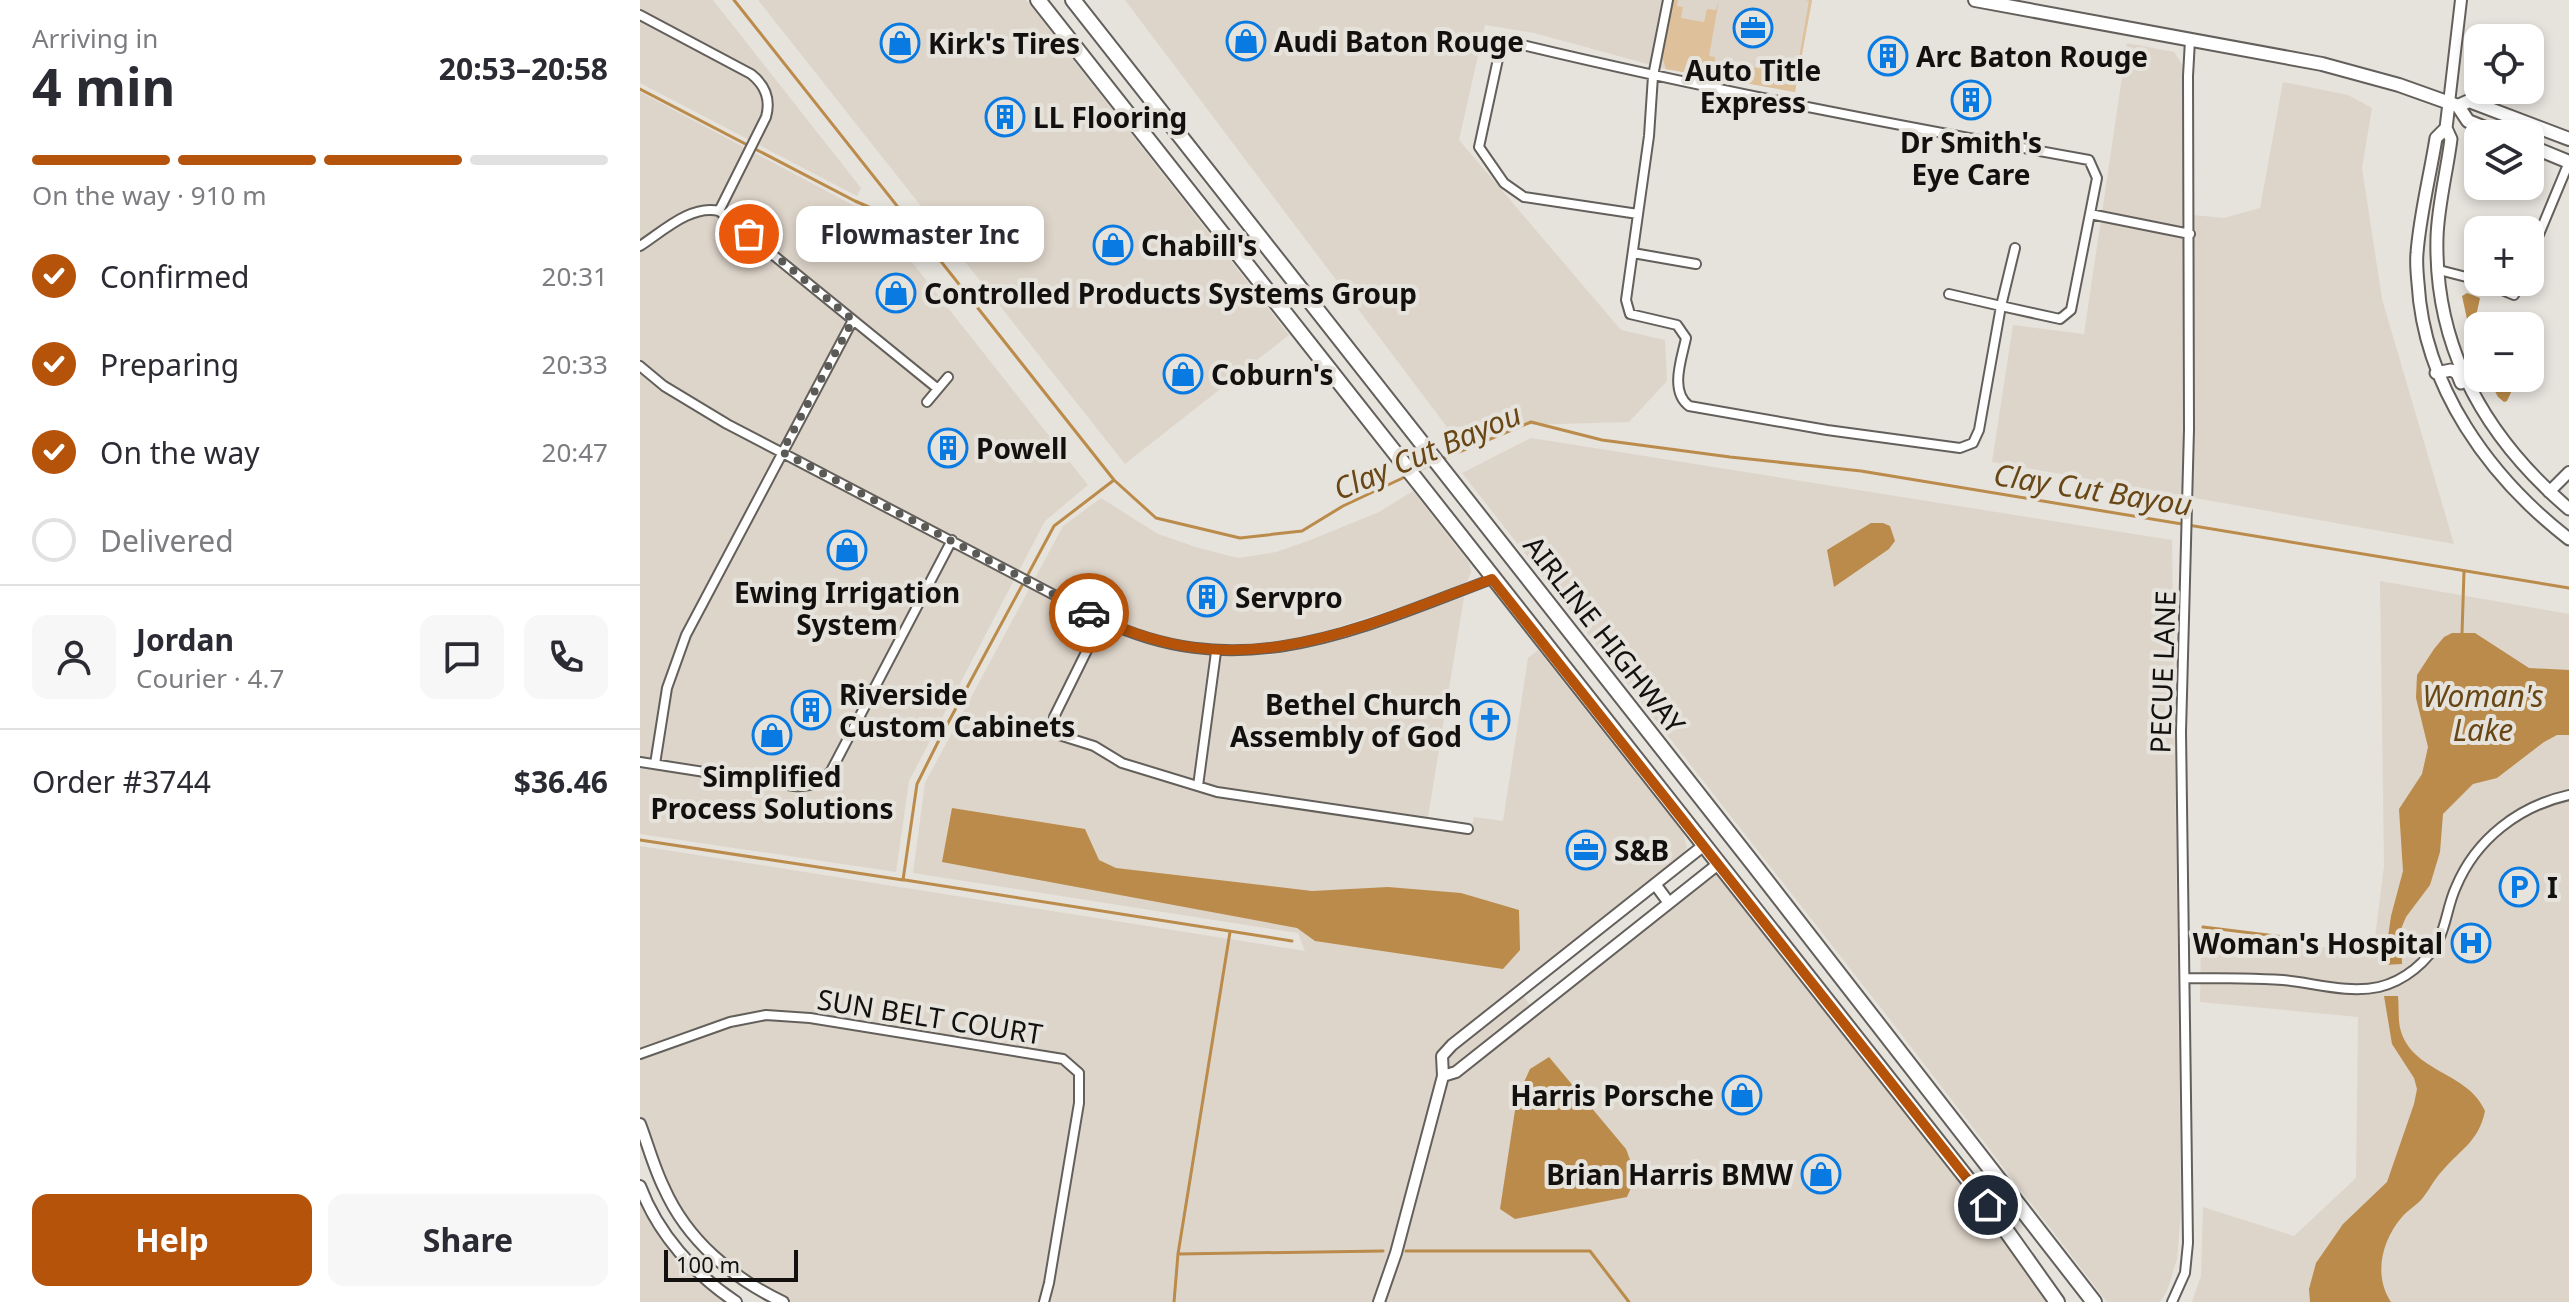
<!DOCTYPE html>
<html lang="en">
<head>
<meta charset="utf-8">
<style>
	:root { --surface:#fff; --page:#f7f7f7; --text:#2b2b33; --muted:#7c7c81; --line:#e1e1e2; --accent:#b45309 }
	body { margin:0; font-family:"Noto Sans",sans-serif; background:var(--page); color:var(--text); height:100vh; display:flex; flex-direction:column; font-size:30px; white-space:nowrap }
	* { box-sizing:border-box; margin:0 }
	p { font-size:26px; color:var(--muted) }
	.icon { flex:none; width:44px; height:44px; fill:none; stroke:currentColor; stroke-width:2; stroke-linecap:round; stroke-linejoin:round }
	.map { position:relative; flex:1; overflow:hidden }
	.drawer { display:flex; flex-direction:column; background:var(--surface); width:640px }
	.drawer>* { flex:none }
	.controls { position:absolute; left:1824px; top:24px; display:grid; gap:16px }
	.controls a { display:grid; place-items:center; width:80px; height:80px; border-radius:16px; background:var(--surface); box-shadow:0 4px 12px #0003; font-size:40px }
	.scale { position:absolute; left:24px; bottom:20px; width:134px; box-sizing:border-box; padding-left:8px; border:4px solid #12110f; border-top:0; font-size:22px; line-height:28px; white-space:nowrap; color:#12110f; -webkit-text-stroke:6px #e6e2dc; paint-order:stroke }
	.pin { position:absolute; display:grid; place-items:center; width:68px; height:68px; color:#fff; margin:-34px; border:4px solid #fff; border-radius:50%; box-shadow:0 2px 8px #0007 }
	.courier { position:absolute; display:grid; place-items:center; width:80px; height:80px; margin:-40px; border:6px solid #b45309; border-radius:50%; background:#fff; color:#222; box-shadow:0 2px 10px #0007 }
	.bubble { position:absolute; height:56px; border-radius:16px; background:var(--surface); box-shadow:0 4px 12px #0003; font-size:26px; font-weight:700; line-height:56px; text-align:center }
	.overview em { font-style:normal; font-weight:700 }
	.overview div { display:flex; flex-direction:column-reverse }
	.overview { display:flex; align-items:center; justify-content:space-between; height:136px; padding:0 32px }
	h1 { font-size:52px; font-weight:700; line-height:60px }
	.bar { display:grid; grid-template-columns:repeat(4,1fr); gap:12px 8px; align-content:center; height:96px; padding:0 32px }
	.bar i { height:10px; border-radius:6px; background:var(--line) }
	.bar .selected { background:var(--accent) }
	.bar p { grid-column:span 4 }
	.line { display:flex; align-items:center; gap:20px; padding:0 32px; border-top:2px solid var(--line) }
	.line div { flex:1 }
	.round { display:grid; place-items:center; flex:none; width:84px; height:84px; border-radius:16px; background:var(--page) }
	ol { padding:0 32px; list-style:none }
	li { display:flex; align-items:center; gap:24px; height:88px }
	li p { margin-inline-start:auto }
	li .icon { padding:8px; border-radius:50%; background:var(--accent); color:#fff; stroke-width:4 }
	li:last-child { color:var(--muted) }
	li i { width:44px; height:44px; border:4px solid var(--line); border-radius:50% }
	.cta { display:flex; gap:16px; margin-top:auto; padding:16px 32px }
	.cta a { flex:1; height:92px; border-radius:16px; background:var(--accent); color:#fff; font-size:32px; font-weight:700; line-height:92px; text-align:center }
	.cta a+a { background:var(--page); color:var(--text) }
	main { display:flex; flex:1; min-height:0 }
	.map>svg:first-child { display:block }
</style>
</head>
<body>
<main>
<section class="drawer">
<div class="overview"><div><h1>4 min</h1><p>Arriving in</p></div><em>20:53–20:58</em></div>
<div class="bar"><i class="selected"></i><i class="selected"></i><i class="selected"></i><i></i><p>On the way · 910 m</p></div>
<ol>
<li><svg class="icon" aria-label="check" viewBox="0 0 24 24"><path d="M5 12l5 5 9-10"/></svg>Confirmed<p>20:31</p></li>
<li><svg class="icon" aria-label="check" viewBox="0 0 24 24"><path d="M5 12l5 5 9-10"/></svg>Preparing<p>20:33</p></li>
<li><svg class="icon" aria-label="check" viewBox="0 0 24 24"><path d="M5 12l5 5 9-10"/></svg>On the way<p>20:47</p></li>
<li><i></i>Delivered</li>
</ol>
<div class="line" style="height:144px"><a class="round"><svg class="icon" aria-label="person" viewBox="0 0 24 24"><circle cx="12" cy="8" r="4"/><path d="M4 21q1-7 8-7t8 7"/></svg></a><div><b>Jordan</b><p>Courier · 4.7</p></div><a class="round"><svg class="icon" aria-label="chat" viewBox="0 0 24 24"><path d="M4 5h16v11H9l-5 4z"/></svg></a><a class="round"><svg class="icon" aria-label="phone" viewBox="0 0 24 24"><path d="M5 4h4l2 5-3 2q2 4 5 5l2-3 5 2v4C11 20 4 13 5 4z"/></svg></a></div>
<div class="line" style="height:104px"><div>Order #3744</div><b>$36.46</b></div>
<div class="cta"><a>Help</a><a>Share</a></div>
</section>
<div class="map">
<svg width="1929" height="1302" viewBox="0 0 1929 1302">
	<rect width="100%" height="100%" fill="#e6e2dc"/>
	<!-- built -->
	<path fill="#ded5ca" d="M0,0H73L221,188L217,196L0,83Z
		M118,0H386L649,335L485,464Z
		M485,0H1172L1155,92L1026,69L894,33L845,25L819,140L981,330L1025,340L1027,381L989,422L807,427Z
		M1487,43L1534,52L1543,66V214L1584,218L1620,208L1643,82L1708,95L1732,108L1722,168L1742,299L1814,544L1352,462L1373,325L1444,334Z
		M0,92L237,218L448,485L405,521L269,781L256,872L0,834Z
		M891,438L1532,540L1541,1211L1537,1259L1527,1291L1520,1302H1467L1244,1012L822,473Z
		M773,491L830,564L831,572L828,580L817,589L667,637L618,646L580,647L537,642L535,650L569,656L630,655L683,642L824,597L788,817L832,825L834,817L863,821L888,658L898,650L1043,833L1047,848L1041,858L876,986L893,1009L1077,865L1417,1302H143L124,1293L47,1229L0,1124V846L665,951L658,933L273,873L285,783L423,526L461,498L518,534L559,548L598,558L636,552L668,541L739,512Z
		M1740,581L1929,614V1302H1552L1561,1276L1563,1207L1654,1236L1716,1178L1718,1017L1560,1002L1561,933L1733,953L1744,866Z
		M0,1186L30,1242L96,1302H0Z"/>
	<!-- green -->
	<path fill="#dec09a" d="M1031,0H1038L1037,6L1043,7L1041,18L1064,22L1067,9L1076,10L1079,0L1069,56L1075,57V61L1124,69L1126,61L1145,64V73L1156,75L1169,1L1165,0H1172L1155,92L1026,69L1022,57Z"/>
	<!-- water -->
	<path fill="#ba8b4a" d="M1827,293L1840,298L1833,330L1829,328L1822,296Z
		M1848,378H1871L1874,386L1867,401L1864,402L1858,397Z
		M1231,523H1243L1250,526L1255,541L1249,549L1194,587L1187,550Z
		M1812,633H1835L1889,668L1929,670V735H1917L1904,742L1857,778L1833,784L1803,814L1800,852L1790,885L1766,917L1761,929L1762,964L1744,965L1751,916L1763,871L1759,809L1782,774L1788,747L1776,698L1777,675L1794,649L1804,637Z
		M312,808L445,829L459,860L476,868L672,891L748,887L821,893L879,910L880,950L863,969L675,941L657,928L302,862Z
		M1744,996H1758C1759,1006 1758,1018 1760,1028C1771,1073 1828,1071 1845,1111C1839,1141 1821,1149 1803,1170C1794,1179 1789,1191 1781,1200C1775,1206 1768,1210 1762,1217C1742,1240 1733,1275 1751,1302H1670L1669,1289L1676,1263L1703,1224L1747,1182L1774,1104L1777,1089L1774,1078L1752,1044Z
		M909,1057L986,1149L996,1176L987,1197L875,1219L860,1209L877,1097L890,1069Z"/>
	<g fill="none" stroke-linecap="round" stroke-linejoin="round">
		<!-- stream -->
		<path stroke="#ba8b4a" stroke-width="3" d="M94,0L474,480L516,518L600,538L662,531L703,506L767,476
			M0,89L215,201L268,224
			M802,459L891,422L962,440L1090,457L1221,471L1929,588
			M777,471L792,464
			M1822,634L1824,571
			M0,840L263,880L277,784L302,734L414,526L474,480
			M265,880L652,941
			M1563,927L1660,939
			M590,932L538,1254L743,1251
			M766,1251H950L989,1302
			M534,1302L538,1254"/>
		<!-- minor casing -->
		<g stroke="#635f5b" stroke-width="12">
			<path id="minor" d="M0,15L111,74C125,85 131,99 126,117L79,211
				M998,214L884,197L864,183L839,147L861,45L874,43C1065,89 1256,125 1449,160L1457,178L1431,310L1420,319L1361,306L1339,430L1333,443L1320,448L1187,430L1049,406C1029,391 1042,358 1046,338L1037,325L990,314L986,300L1009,136L1013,76L1028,0
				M1450,214L1550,234
				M0,246C22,232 51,204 79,211L298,389
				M993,253L1056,264
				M1890,256L1929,162
				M1799,270L1838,280
				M1843,282L1874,295L1880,282
				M1309,294L1361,306L1375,248
				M0,366L24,386L87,424L462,620C602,687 719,629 852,579
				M287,402L308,377
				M462,620L414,717L419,735L454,746L482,763L577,792L828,829
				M0,762L154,786C170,787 181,784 191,771L312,540
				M15,764L27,688L46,635L213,320
				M558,786L576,652
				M1545,978C1578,978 1610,978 1643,980C1674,983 1708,994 1739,987C1764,981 1788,962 1799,939C1807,922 1808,904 1816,887C1836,839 1879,806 1929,795
				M0,1054L90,1022L126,1015L170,1018L423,1059L439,1073V1103L409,1283L404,1302
				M1532,1302L1545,1273L1548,1243L1541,732L1549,429L1548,76L1550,40"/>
		</g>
		<!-- tertiary casing -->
		<g stroke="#635f5b" stroke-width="14">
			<path id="tertiary" d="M1809,103L1821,0
				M1909,492L1929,472
				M1015,884L1029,903
				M803,1076L802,1056L812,1045L1063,846
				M803,1076L816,1072L1077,865
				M0,1124C8,1145 14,1168 24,1188C47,1240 92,1278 143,1302
				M0,1186C18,1234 54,1274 96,1302
				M739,1302L756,1253L803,1076"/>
		</g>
		<!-- secondary casing -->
		<g stroke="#635f5b" stroke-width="15">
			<path id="secondary" d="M1809,103L1806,128L1811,139C1807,171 1798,205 1797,237C1794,349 1846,438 1929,509
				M1806,128L1796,138C1790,176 1780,214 1777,253C1776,263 1777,273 1778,283C1784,387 1849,477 1929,539
				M1796,373L1811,370L1817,373L1821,383"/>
		</g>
		<!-- primary casing -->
		<g stroke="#635f5b" stroke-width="16">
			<path id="primary" d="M1335,0L1682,64L1759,85L1818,106L1828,121L1860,134
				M1818,106L1829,101L1929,139
				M1890,146L1929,162"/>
		</g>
		<!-- trunk casing -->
		<g stroke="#635f5b" stroke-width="18">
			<path id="trunk" d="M398,0L1348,1205L1417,1302
				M433,0L1114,865L1454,1302"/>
		</g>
		<!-- minor -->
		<use href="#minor" stroke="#fff" stroke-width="8"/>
		<!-- tertiary -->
		<use href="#tertiary" stroke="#fff" stroke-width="10"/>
		<!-- secondary -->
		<use href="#secondary" stroke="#fff" stroke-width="11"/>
		<!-- primary -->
		<use href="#primary" stroke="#fff" stroke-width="12"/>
		<!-- trunk -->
		<use href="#trunk" stroke="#fff" stroke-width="14"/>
	</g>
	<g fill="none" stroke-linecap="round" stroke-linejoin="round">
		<!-- done -->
		<path stroke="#5c5a57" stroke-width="8" stroke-dasharray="0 14.4" d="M109,234L213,320L142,452L449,613"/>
		<!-- route -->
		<path stroke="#b45309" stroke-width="10" d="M449,613C596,690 710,631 852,579L1348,1205"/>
	</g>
	<!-- icons -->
	<defs>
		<g id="office-ring" transform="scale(2)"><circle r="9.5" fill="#e6e2dc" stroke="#087ae1" stroke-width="1.5"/><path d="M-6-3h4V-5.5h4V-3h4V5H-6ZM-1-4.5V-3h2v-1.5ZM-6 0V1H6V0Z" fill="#087ae1"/></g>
		<g id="shop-ring" transform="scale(2)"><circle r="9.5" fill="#e6e2dc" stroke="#087ae1" stroke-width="1.5"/><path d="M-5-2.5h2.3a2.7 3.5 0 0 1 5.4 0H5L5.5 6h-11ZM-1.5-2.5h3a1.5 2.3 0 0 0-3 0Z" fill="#087ae1"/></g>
		<g id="building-ring" transform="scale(2)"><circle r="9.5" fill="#e6e2dc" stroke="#087ae1" stroke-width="1.5"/><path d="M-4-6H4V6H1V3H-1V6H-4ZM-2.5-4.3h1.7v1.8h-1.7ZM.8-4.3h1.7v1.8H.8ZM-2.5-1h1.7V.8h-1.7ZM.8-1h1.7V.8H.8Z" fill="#087ae1"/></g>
		<g id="church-ring" transform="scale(2)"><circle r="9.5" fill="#e6e2dc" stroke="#087ae1" stroke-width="1.5"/><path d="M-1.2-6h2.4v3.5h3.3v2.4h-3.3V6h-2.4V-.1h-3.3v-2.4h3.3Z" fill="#087ae1"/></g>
		<g id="parking-ring" transform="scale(2)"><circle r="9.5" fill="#e6e2dc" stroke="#087ae1" stroke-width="1.5"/><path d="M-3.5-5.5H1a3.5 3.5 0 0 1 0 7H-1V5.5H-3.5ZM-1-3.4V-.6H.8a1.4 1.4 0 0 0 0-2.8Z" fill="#087ae1"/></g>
		<g id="hospital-ring" transform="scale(2)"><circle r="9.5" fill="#e6e2dc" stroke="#087ae1" stroke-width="1.5"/><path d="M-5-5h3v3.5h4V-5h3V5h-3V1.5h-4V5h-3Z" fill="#087ae1"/></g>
	</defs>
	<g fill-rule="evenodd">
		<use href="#office-ring" x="1113" y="28"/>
		<use href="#shop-ring" x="606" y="41"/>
		<use href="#shop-ring" x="260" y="43"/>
		<use href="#building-ring" x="1248" y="56"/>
		<use href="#building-ring" x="1331" y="100"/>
		<use href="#building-ring" x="365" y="117"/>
		<use href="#shop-ring" x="473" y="245"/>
		<use href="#shop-ring" x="256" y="293"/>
		<use href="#shop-ring" x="543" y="374"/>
		<use href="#building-ring" x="308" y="448"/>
		<use href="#shop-ring" x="207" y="550"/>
		<use href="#building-ring" x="567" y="597"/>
		<use href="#building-ring" x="171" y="710"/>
		<use href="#church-ring" x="850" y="720"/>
		<use href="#shop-ring" x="132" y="735"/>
		<use href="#office-ring" x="946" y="850"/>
		<use href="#parking-ring" x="1879" y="887"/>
		<use href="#hospital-ring" x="1831" y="943"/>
		<use href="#shop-ring" x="1102" y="1095"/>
		<use href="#shop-ring" x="1181" y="1174"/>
	</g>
	<g text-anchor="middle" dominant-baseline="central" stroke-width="8" stroke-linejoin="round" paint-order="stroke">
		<!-- poi labels -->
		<g font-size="28" font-weight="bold" fill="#12110f" stroke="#e6e2dc" text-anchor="start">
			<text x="634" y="41">Audi Baton Rouge</text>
			<text x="288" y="43">Kirk's Tires</text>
			<text x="1276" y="56">Arc Baton Rouge</text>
			<text x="1113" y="70" text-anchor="middle">Auto Title<tspan x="1113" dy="32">Express</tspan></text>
			<text x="393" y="117">LL Flooring</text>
			<text x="1331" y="142" text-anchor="middle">Dr Smith's<tspan x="1331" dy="32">Eye Care</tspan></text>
			<text x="501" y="245">Chabill's</text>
			<text x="284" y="293">Controlled Products Systems Group</text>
			<text x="571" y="374">Coburn's</text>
			<text x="336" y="448">Powell</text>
			<text x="207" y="592" text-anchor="middle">Ewing Irrigation<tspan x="207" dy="32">System</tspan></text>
			<text x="595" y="597">Servpro</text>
			<text x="199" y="694">Riverside<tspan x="199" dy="32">Custom Cabinets</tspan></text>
			<text x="822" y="704" text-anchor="end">Bethel Church<tspan x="822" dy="32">Assembly of God</tspan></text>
			<text x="132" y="776" text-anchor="middle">Simplified<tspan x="132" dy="32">Process Solutions</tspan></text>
			<text x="974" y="850">S&amp;B</text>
			<text x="1907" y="887">I</text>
			<text x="1803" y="943" text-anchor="end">Woman's Hospital</text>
			<text x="1074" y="1095" text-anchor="end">Harris Porsche</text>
			<text x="1153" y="1174" text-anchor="end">Brian Harris BMW</text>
		</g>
		<!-- street labels -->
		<g font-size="28" fill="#12110f" stroke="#e6e2dc">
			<text transform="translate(965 634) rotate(52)">AIRLINE HIGHWAY</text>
			<text transform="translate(1522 672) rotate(-88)">PECUE LANE</text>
			<text transform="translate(290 1016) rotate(9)">SUN BELT COURT</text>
		</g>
		<!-- water labels -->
		<g font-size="30" font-style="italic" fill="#684715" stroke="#e6e2dc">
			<text transform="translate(787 451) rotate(-23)">Clay Cut Bayou</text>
			<text transform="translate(1453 489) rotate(9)">Clay Cut Bayou</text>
			<text x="1843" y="695">Woman's<tspan x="1843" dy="34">Lake</tspan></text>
		</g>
	</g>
</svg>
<div class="controls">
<a><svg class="icon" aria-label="locate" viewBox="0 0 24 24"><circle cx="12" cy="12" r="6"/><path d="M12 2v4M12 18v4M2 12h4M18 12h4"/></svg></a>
<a><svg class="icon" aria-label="layers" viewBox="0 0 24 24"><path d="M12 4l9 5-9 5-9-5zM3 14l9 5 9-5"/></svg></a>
<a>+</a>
<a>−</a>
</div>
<div class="scale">100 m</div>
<div class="pin" style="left:109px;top:234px;background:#ea580c"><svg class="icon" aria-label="bag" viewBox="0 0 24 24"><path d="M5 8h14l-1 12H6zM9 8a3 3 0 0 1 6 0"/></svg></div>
<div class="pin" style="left:1348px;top:1205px;background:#1f2937"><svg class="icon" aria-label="home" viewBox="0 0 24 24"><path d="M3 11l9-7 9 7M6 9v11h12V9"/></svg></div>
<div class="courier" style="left:449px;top:613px"><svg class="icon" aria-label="car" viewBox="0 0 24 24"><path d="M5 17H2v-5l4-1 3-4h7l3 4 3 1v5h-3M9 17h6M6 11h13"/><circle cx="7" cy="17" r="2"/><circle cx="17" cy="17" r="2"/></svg></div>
<div class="bubble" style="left:156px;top:206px;width:248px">Flowmaster Inc</div>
</div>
</main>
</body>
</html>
